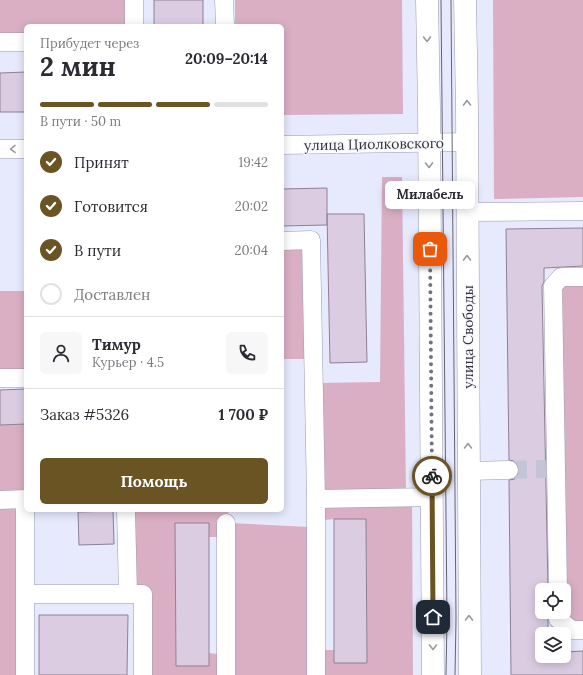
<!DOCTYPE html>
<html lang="ru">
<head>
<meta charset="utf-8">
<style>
	:root { --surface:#fff; --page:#f7f7f7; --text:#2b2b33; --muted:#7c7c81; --line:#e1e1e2; --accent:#6b5424 }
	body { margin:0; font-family:Lora,serif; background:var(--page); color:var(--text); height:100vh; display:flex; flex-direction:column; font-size:15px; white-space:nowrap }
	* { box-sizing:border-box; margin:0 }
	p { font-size:13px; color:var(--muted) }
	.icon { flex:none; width:22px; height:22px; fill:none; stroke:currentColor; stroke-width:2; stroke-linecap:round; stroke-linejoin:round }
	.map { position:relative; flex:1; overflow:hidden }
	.drawer { position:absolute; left:24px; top:24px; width:260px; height:488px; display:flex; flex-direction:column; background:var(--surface); border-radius:6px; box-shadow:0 2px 10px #0003 }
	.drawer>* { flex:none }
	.tools { position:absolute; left:535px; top:583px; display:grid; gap:8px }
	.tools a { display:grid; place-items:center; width:36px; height:36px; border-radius:6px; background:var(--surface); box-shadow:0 2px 10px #0003; font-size:20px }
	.pin { position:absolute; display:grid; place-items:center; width:34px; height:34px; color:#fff; margin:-17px; border-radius:8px; box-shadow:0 2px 6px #0006 }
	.courier { position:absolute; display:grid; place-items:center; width:40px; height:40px; margin:-20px; border:3px solid #6b5424; border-radius:50%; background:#fff; color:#222; box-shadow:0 1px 5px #0007 }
	.bubble { position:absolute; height:28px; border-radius:6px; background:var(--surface); box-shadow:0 2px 10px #0003; font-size:13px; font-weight:800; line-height:28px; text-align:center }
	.overview em { font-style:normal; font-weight:800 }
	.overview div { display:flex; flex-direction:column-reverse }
	.overview { display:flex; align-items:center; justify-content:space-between; height:68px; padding:0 16px }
	h1 { font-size:26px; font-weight:800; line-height:30px }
	.bar { display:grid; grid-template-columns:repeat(4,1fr); gap:6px 4px; align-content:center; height:48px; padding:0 16px }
	.bar i { height:5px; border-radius:3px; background:var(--line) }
	.bar .active { background:var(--accent) }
	.bar p { grid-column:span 4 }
	.line { display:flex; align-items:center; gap:10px; padding:0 16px; border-top:1px solid var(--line) }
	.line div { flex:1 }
	.round { display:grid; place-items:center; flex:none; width:42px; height:42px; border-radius:6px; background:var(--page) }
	ol { padding:0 16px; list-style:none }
	li { display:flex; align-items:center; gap:12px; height:44px }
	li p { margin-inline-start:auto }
	li .icon { padding:4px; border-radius:50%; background:var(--accent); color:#fff; stroke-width:4 }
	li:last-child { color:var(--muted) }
	li i { width:22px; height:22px; border:2px solid var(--line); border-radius:50% }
	.button { display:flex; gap:8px; margin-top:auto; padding:8px 16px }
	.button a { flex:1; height:46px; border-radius:6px; background:var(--accent); color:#fff; font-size:16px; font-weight:800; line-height:46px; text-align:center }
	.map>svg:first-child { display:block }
</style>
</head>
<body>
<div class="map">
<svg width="583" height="675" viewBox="0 0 583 675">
	<rect width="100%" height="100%" fill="#e7e9fd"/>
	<!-- green -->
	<path fill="#daafc4" d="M0,0H130V26H26V37L0,38Z
		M235,0H402L403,114L282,115V26H235Z
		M493,0H583V197L494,199Z
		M382,177H402L406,492L321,494L319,383L380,382Z
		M302,246L305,359H282V247Z
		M567,283H583V623H574L566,612L560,290Z
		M0,291H26V371L0,372Z
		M26,424V493L0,492V425Z
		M412,498L413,675H316V650H334V663L367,662L366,520L334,519L316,521V499Z
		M0,506H17L20,675H0Z
		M126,510H229L226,523V537H209V523H175L176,666H209V653L226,655V675H143V594H128Z
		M231,523L309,527L310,675H232Z"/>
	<!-- building -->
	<path fill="#dbcce2" stroke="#8e8095" d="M154,0H203V26H154Z
		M26,72V112H0V73Z
		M327,188V225L282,226V189Z
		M327,214H364L367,362L330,363Z
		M583,228V266L544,268V282L542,286L548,590H542V612H548V634H542V656H564V652L583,651V675H511L509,480L515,479L518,475L519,470L518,464L514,461L509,460L506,229Z
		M26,389V424L0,425V390Z
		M113,511L114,544L79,545L78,512Z
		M334,519H366L367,663H334Z
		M175,523H209V666H176Z
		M39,615H128L127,675H39Z"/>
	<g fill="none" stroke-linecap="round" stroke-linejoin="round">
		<!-- minor-tunnel -->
		<path stroke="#c3c5d7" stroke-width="18" stroke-dasharray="18 9" stroke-linecap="butt" d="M509,470L546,469"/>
		<!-- minor casing -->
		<g stroke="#999bb2" stroke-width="19">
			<path id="minor" d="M134,0V26
				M224,0L225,26
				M0,42H26
				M282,145L467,142
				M0,149H26
				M467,212L583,211
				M282,241L311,240L316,499V675
				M0,378H26
				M468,471L509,470
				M25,499V675
				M316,499L432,497
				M0,500L26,499
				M126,510L128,594
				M226,523V675
				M558,590L553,286L561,277H583
				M25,594H143V675
				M558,612V619L572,630H583"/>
		</g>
		<!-- major casing -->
		<g stroke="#999bb2" stroke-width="23">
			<path id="major" d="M427,0L429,108L433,675
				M465,0L467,108L470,675"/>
		</g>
		<!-- minor -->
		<use href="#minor" stroke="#fff" stroke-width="18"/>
		<!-- major -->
		<use href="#major" stroke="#fff" stroke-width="22"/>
		<!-- tram -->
		<path stroke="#646571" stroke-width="1" d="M441,0L447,620L446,675
			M451,0L456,619L455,675"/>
	</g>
	<!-- one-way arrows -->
	<defs><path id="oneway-chevron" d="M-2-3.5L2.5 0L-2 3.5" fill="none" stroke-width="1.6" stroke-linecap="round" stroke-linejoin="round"/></defs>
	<g stroke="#99999e">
		<use href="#oneway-chevron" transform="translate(427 39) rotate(89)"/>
		<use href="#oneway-chevron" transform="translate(467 103) rotate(-91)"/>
		<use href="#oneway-chevron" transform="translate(13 149) rotate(179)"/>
		<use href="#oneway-chevron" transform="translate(429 165) rotate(89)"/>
		<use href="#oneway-chevron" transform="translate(467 258) rotate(-90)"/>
		<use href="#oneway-chevron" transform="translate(468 446) rotate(-90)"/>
		<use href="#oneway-chevron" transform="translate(469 618) rotate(-90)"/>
		<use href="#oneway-chevron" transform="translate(433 647) rotate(90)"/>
	</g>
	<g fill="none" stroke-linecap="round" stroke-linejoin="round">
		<!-- done -->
		<path stroke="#727380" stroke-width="4" stroke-dasharray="0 7.2" d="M430,249L432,476"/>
		<!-- route -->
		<path stroke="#6b5424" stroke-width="5" d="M432,476L433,617"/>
	</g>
	<g text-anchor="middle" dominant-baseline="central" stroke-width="3" stroke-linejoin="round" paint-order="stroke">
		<!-- street labels -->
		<g font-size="14" fill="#33333d" stroke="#f7f7fc">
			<text transform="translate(374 144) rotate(-1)">улица Циолковского</text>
			<text transform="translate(468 337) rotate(-90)">улица Свободы</text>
		</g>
	</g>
</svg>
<div class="tools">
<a><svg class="icon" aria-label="locate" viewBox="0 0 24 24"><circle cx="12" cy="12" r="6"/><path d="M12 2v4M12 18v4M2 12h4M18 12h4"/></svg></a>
<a><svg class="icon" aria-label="layers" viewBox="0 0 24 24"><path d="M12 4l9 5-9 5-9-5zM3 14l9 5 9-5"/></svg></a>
</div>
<div class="pin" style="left:430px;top:249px;background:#ea580c"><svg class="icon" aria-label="bag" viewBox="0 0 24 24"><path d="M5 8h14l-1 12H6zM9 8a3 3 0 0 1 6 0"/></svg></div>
<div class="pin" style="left:433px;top:617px;background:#1f2937"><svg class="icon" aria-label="home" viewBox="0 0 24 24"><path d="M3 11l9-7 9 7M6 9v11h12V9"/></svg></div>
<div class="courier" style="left:432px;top:476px"><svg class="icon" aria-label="bike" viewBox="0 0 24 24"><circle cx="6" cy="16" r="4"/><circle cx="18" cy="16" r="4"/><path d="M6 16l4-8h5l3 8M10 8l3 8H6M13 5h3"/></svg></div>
<div class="bubble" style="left:385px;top:181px;width:90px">Милабель</div>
<section class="drawer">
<div class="overview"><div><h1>2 мин</h1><p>Прибудет через</p></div><em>20:09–20:14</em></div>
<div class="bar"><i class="active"></i><i class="active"></i><i class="active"></i><i></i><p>В пути · 50 m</p></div>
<ol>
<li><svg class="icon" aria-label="check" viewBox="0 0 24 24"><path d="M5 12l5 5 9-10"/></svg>Принят<p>19:42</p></li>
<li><svg class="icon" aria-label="check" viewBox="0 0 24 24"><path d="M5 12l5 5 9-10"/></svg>Готовится<p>20:02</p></li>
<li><svg class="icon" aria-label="check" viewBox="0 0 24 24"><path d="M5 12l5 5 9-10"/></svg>В пути<p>20:04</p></li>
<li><i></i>Доставлен</li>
</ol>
<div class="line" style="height:72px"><a class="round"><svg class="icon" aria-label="person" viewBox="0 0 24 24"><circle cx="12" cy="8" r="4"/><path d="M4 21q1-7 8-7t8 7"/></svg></a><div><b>Тимур</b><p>Курьер · 4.5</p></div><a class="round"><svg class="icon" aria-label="phone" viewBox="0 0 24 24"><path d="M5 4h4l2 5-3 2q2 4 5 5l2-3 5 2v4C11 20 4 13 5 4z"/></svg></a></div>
<div class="line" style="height:52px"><div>Заказ #5326</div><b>1 700 ₽</b></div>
<div class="button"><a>Помощь</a></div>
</section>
</div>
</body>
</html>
